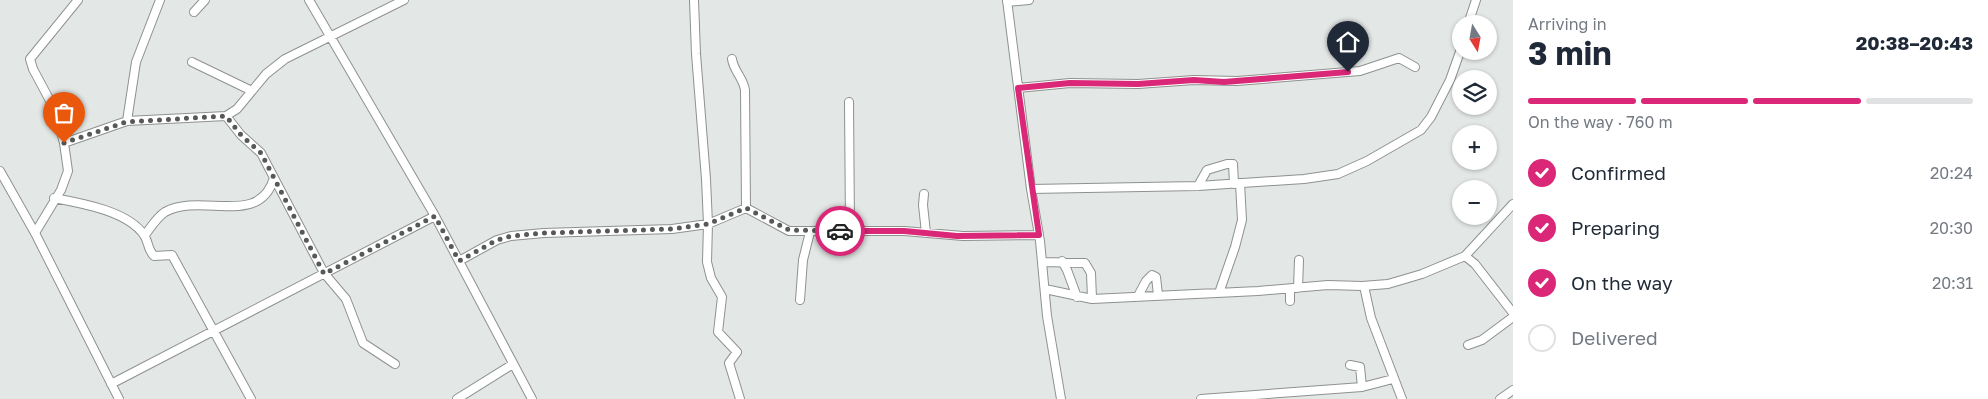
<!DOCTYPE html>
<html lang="en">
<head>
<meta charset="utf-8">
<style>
	:root { --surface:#fff; --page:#f6f6f7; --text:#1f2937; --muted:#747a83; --line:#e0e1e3; --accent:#db2777 }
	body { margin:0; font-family:"Golos Text",sans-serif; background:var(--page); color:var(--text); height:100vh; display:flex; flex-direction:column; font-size:19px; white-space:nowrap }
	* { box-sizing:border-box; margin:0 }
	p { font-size:16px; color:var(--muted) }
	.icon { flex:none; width:28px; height:28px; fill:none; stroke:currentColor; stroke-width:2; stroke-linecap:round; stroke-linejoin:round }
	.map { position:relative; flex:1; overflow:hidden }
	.panel { display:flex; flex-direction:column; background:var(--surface); width:475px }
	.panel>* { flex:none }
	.needle { width:32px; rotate:169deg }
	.tools { position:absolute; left:1452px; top:15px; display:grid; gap:10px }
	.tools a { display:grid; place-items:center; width:45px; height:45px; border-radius:50%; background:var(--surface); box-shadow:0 1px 4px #0004; font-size:25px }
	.pin { position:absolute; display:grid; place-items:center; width:42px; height:42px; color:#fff; margin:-51px -21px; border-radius:50% 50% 50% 0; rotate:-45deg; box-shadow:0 0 5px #0007 }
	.pin .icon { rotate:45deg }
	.courier { position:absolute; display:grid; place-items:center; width:50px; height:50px; margin:-25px; border:4px solid #db2777; border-radius:50%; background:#fff; color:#222; box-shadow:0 1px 6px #0007 }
	.overview em { font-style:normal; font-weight:700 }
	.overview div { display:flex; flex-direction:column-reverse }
	.overview { display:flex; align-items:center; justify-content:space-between; height:85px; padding:0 15px }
	h1 { font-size:32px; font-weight:700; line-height:38px }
	.bar { display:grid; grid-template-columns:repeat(4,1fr); gap:8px 5px; align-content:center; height:60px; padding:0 15px }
	.bar i { height:6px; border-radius:4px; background:var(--line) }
	.bar .active { background:var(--accent) }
	.bar p { grid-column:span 4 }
	ol { padding:0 15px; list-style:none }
	li { display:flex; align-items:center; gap:15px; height:55px }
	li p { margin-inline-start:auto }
	li .icon { padding:5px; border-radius:50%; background:var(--accent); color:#fff; stroke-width:4 }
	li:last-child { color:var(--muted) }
	li i { width:28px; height:28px; border:2px solid var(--line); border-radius:50% }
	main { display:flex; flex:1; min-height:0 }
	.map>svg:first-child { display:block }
</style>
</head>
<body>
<main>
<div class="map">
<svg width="1513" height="399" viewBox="0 0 1513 399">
	<rect width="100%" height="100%" fill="#e3e7e5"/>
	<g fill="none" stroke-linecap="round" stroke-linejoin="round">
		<!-- minor casing -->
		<g stroke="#8e928f" stroke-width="10">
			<path id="minor" d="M309,0L435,216L532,399
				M694,0L696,54L706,179L708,224L707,262L711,278L722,297L718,332L737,352L729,363L740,399
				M1007,0L1031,189L1040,241L1047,316L1061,399
				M1007,2L1029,0
				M194,12L205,0
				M1468,24L1476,0
				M732,59C734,72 743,77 745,90L746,208
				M192,62L252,91
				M1018,88L1070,83L1138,84L1194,80L1237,81L1360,71L1399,58L1415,67
				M849,102L850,230
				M226,116L241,135L261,153L324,273L346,299L363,343L395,364
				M127,121L136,62L160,0
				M64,143L127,121L226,116L237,109L266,74L285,59L404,0
				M0,171L35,233L119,399
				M1198,186L1207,170L1227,164H1233L1234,184
				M1031,189L1198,186L1304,179L1338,174L1367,161L1421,130L1431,117L1450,80L1461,49
				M924,194L923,205L926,233
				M54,198C81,203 128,211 144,235C149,242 147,249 154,256L172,255L251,399
				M35,233L61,190L68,171L64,143L55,110L33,69L30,59L78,0
				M145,235C151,227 157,217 165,212C202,192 259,228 274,178
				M1465,256L1475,264L1513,313
				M459,261L497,240L511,236L544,233L672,229L708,224L746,208L789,231H904L963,236L1039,235
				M1062,261L1067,270L1077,297
				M1042,262L1085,263L1091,273L1092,299
				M1364,286L1371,318L1402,399
				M1298,288L1299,260
				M1045,289L1092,299L1258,291L1328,285L1362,286L1388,284L1422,274L1465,256L1513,204
				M1290,289V301
				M1219,293L1235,247L1242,220L1240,183
				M1138,296L1146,281L1152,275L1156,277L1158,295
				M800,300L803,260L810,232
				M1468,345L1482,340L1513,317
				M1350,365L1360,367L1362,387
				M111,384L435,216
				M457,399L513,364
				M1201,399L1362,387L1393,379
				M1500,399L1513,390"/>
		</g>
		<!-- minor -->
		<use href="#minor" stroke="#fff" stroke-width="8"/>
	</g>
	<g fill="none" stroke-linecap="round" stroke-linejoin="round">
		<!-- done -->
		<path stroke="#575958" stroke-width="5" stroke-dasharray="0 9" d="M64,143L126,122L226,116L241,135L261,153L324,274L435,216L459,261L497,240L511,236L544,233L672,229L708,224L746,208L789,230L840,231"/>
		<!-- route -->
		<path stroke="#db2777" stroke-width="6" d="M840,231H904L957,236L1039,235L1018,88L1070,83L1138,84L1194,80L1224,82L1348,72"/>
	</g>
</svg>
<div class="tools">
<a><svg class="needle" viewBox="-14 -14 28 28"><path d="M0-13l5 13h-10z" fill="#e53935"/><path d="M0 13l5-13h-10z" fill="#747a83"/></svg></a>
<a><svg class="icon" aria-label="layers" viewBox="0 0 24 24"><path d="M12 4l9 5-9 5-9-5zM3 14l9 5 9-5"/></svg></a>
<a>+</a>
<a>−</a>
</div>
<div class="pin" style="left:64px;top:143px;background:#ea580c"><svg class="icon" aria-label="bag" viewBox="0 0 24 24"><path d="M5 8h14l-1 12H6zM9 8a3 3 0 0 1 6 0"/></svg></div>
<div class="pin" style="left:1348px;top:72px;background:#1f2937"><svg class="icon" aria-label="home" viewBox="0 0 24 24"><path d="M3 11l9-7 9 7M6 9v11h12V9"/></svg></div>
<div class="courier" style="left:840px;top:231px"><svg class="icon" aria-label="car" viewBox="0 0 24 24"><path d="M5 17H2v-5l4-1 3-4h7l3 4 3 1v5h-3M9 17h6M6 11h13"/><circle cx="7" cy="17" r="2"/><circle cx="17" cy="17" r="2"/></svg></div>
</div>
<section class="panel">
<div class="overview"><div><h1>3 min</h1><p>Arriving in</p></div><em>20:38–20:43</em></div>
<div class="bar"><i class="active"></i><i class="active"></i><i class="active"></i><i></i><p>On the way · 760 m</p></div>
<ol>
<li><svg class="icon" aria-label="check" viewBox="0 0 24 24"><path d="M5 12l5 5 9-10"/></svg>Confirmed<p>20:24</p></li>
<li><svg class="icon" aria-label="check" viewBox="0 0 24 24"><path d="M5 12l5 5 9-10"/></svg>Preparing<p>20:30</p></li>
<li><svg class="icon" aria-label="check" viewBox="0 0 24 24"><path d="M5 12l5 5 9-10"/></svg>On the way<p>20:31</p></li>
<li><i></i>Delivered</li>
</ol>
</section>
</main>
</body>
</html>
